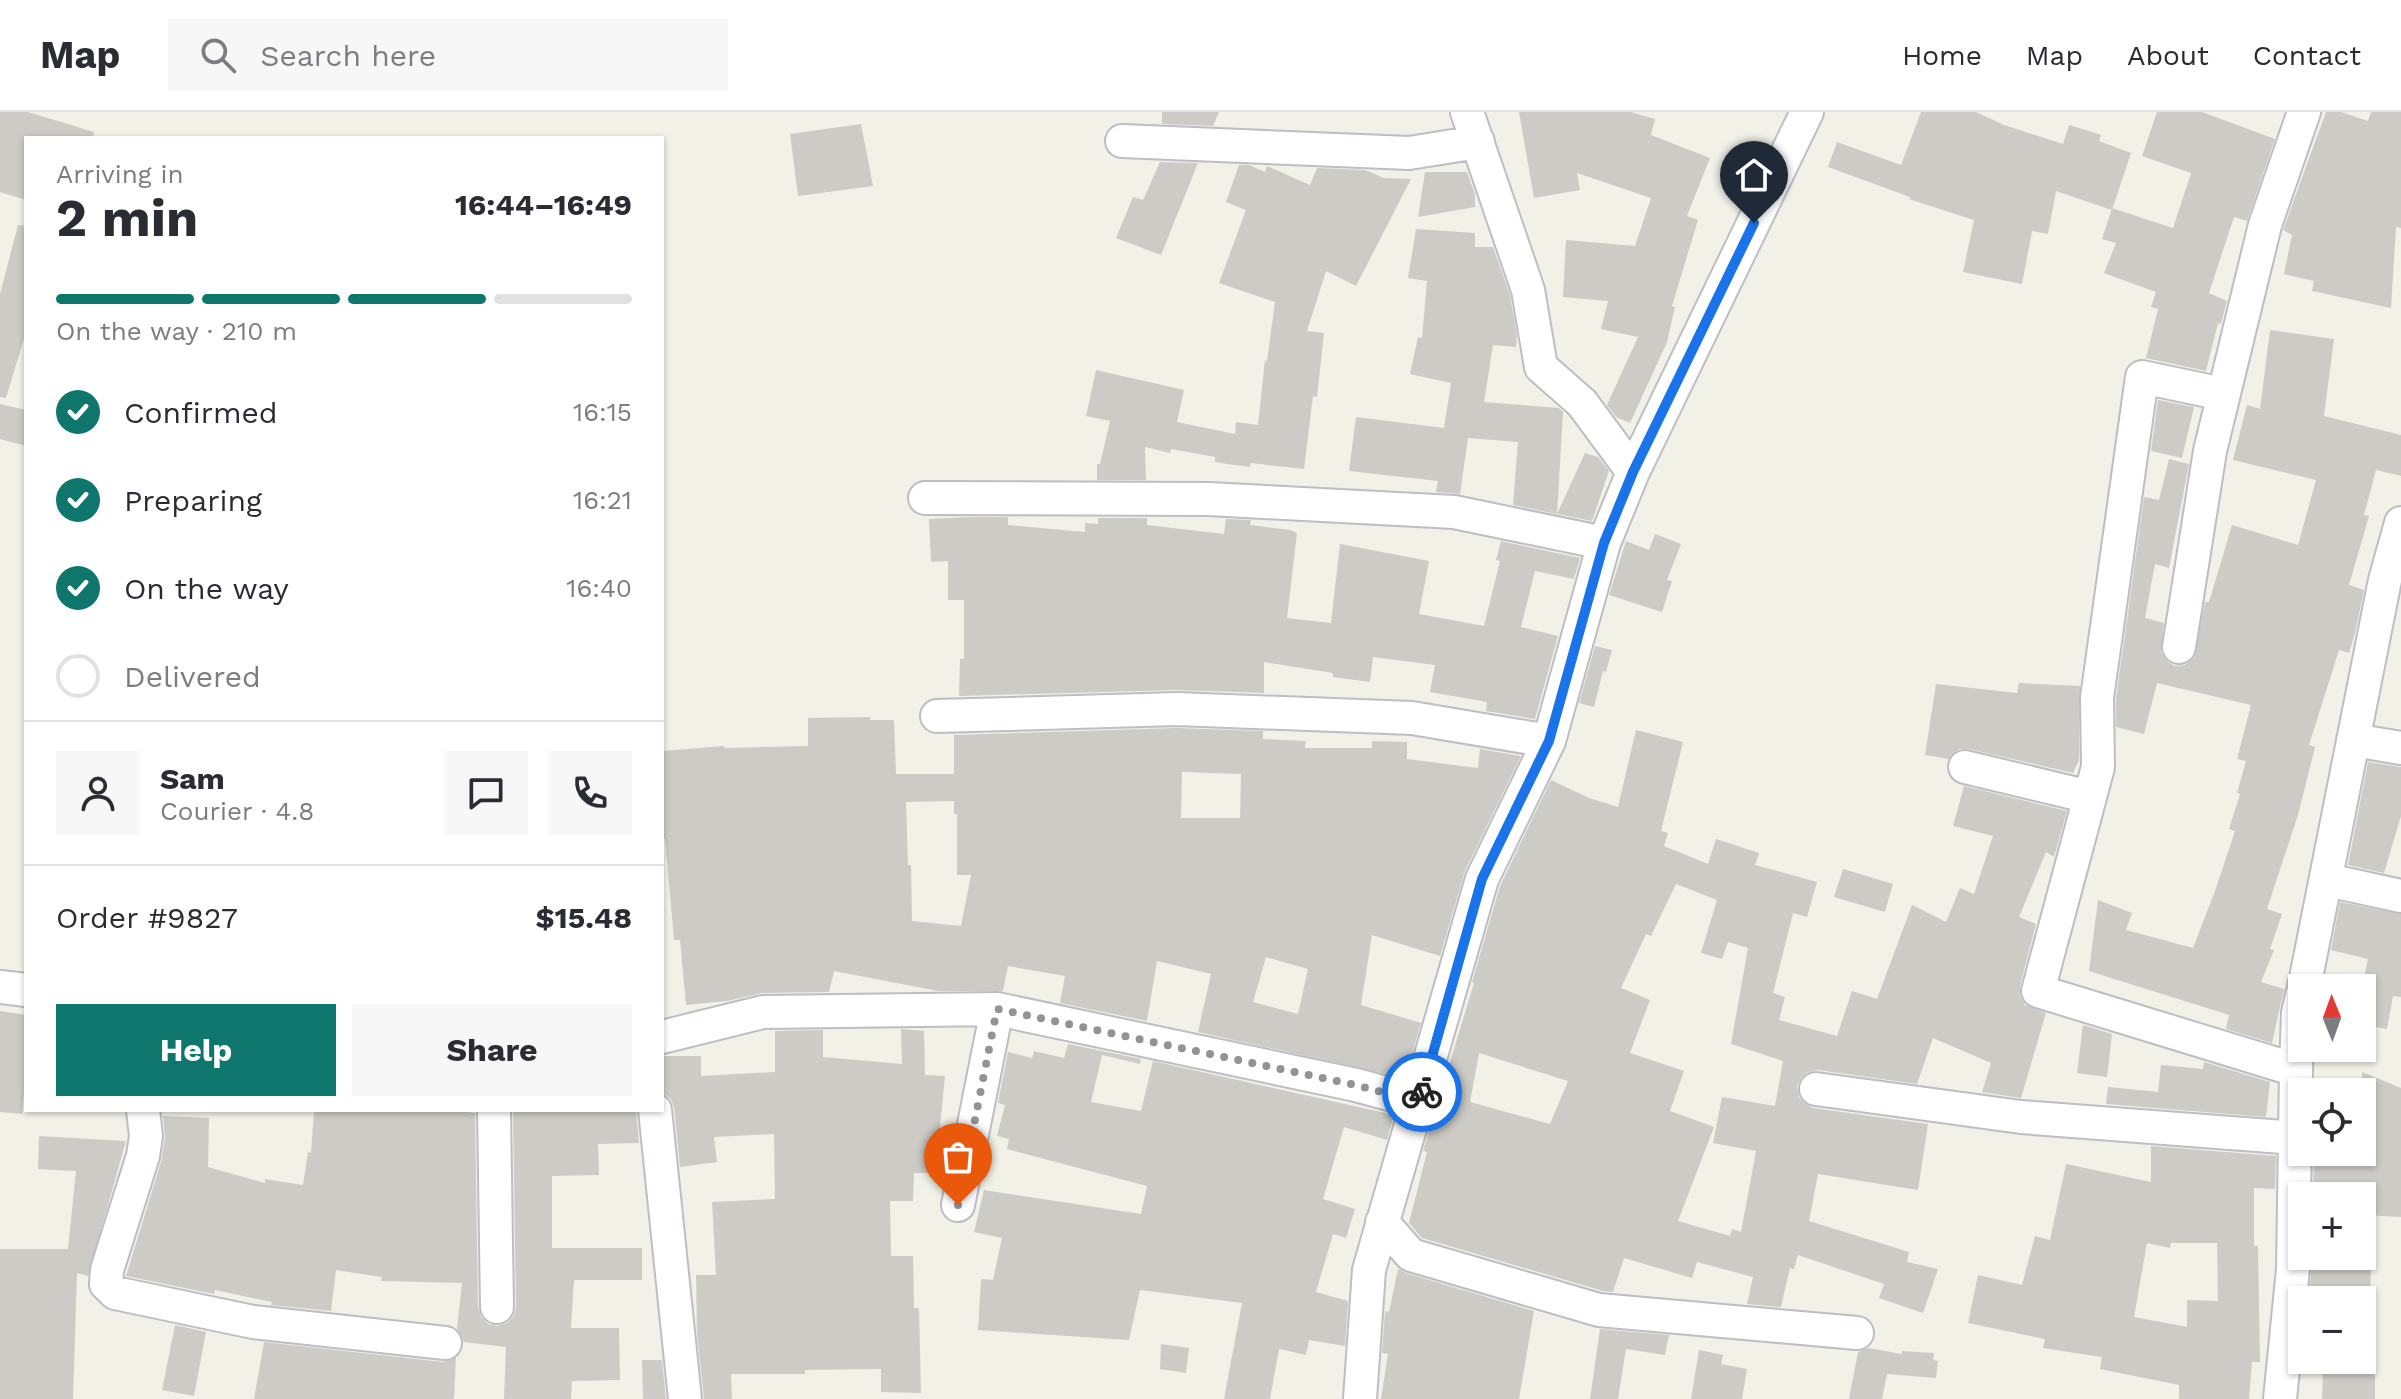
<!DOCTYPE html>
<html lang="en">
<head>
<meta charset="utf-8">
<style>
	:root { --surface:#fff; --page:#f7f7f7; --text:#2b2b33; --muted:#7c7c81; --line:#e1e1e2; --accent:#0f766e }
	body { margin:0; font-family:"Work Sans",sans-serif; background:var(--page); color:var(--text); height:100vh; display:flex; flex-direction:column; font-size:30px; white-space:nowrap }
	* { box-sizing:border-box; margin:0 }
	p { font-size:26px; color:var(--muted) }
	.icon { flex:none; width:44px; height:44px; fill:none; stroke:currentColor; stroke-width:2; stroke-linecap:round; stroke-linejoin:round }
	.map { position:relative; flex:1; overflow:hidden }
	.sheet { position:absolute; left:24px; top:24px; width:640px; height:976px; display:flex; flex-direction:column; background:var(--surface); border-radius:0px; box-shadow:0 2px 6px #0004 }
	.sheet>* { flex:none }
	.needle { width:52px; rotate:359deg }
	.fabs { position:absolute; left:2288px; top:862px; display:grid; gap:16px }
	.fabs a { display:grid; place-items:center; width:88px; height:88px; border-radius:0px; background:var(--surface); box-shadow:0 2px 6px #0004; font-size:40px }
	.pin { position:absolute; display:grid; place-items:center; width:68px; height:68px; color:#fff; margin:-82px -34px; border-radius:50% 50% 50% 0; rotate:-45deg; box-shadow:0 0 8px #0007 }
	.pin .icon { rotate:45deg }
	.courier { position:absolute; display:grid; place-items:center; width:80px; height:80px; margin:-40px; border:6px solid #1a73e8; border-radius:50%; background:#fff; color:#222; box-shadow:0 2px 10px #0007 }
	.headline em { font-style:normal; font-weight:700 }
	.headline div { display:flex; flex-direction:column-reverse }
	.headline { display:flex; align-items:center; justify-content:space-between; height:136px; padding:0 32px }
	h1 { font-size:52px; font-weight:700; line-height:60px }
	.bar { display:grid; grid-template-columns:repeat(4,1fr); gap:12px 8px; align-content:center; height:96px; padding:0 32px }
	.bar i { height:10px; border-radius:6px; background:var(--line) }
	.bar .current { background:var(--accent) }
	.bar p { grid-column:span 4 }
	.line { display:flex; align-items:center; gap:20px; padding:0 32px; border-top:2px solid var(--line) }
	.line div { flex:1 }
	.round { display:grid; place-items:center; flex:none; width:84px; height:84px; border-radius:0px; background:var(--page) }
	ol { padding:0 32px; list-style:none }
	li { display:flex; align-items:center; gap:24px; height:88px }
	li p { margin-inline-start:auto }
	li .icon { padding:8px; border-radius:50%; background:var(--accent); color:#fff; stroke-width:4 }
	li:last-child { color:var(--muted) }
	li i { width:44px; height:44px; border:4px solid var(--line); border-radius:50% }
	.button { display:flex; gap:16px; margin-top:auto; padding:16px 32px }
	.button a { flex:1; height:92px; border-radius:0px; background:var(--accent); color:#fff; font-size:32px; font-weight:700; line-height:92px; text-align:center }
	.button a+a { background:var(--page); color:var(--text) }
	header { display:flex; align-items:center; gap:48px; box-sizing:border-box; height:112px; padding:0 40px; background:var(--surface); border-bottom:2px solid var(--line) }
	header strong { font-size:38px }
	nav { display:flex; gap:44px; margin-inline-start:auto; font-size:28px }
	.search { width:560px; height:72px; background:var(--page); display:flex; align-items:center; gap:20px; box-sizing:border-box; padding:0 28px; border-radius:0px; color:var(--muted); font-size:30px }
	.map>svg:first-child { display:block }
</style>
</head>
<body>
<header>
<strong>Map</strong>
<div class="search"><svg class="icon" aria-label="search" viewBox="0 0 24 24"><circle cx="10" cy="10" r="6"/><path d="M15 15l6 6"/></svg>Search here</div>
<nav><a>Home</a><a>Map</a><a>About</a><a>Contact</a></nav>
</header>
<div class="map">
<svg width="2401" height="1287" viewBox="0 0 2401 1287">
	<rect width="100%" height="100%" fill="#f1f1e8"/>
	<!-- building -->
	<path fill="#cccbc5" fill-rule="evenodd" d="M0,0H28L94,20L93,26H26V88L0,80Z
		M1162,0H1219L1213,14L1162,12Z
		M1519,0H1631L1655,7L1651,23L1710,46L1687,104L1698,108L1672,194L1675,195L1667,230L1630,311L1616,305L1607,293L1638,225L1601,217L1608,189L1563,185L1566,128L1635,134L1651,86L1577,61L1580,78L1534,86Z
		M1921,0H1976L2004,13L2063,32L2069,13L2101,23L2099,29L2131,41L2112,98L2056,79L2048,122L2032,119L2022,172L1963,160L1974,108L1909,87L1910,85L1828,55L1837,30L1901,53Z
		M2157,0H2202L2275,27L2247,109L2234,105L2209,181L2227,189L2221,212L2218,211L2206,259L2146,246L2158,197L2151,195L2156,180L2104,161L2116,131L2102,127L2112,96L2173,116L2191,61L2142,44Z
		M2326,0H2341L2368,9L2371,0H2401V116L2396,115L2391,196L2312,179L2314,169L2284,162L2292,123L2283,118Z
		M861,12L873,74L798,84L790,22Z
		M1160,50L1198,51L1161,143L1116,126L1133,85L1143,88Z
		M1239,53H1249L1265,60L1267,54L1310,73L1317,56L1365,58L1384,66L1411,67L1356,174L1326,159L1307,219L1324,221L1317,285L1313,284L1304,357L1251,351L1250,355L1227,352L1215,350V345L1171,337L1170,341L1145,335L1146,368H1097V352H1100L1110,309L1086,304L1096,258L1184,278L1177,310L1235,322L1236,310L1258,313L1265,248L1267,249L1275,190L1219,171L1246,98L1226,90Z
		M1425,60H1467L1475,82V95L1418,105Z
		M18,113L26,114V220L6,286L0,285V182Z
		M1416,117L1475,121V135H1493L1510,183L1517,224L1516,235L1493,233L1484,290L1559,296L1563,300L1557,402L1513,393L1518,330L1468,326L1460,382L1436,380L1438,369L1349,359L1356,305L1444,316L1451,271L1410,262L1418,225L1422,226L1427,169L1408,166Z
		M2270,218L2334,227L2324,304L2401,323V364L2376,358L2364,403L2369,404L2349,473L2364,478L2355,521L2349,541L2339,538L2309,633L2315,635L2298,703L2267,797L2282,802L2270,837L2274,838L2261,870L2284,877L2272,931L2226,917L2229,903L2089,859L2098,788L2132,801L2126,818L2193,836L2215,779L2235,719L2229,717L2240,682L2237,681L2246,649L2237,647L2251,593L2157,571L2144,622L2116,615V587L2144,385L2159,388L2169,347L2189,352L2169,456L2155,452L2145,506L2164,511L2161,541L2168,550L2175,554L2185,553L2194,546L2205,490H2209L2232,413L2298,433L2316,368L2233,348L2247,293L2260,297Z
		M2158,288L2194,295L2182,346L2151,339Z
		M0,292L26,298V334L0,327Z
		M1585,341L1598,345L1609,359L1592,409L1557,402Z
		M971,405H1008V413L1085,420V411L1098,412V406H1147V413L1224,422L1226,407L1251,408L1250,413L1290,418L1297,421L1287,506L1331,511L1340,432L1429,449L1419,502L1484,514L1500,449L1496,448L1501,429L1580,446L1574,467L1535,459L1521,515L1558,524L1535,607L1486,599L1487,590L1430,580L1435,553L1373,545L1370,570L1333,565V561L1264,550V581L1176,578L959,584L960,547H964V488H948V449L931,450L929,407Z
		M1655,422L1681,432L1667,468L1672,469L1662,500L1609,483L1626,429L1649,438Z
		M1595,534L1612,538L1606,560L1603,559L1594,595L1579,591Z
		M2019,571L2080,574L2079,648L2073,661L1969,637H1959L1949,647L1925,643L1936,572L2017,581Z
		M870,605V608H894L896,662H954V623L1177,616L1263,619V627L1306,629L1305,636H1372V629L1407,630V647L1478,656L1480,637L1521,644L1465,759L1440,844L1372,823L1361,893L1421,911L1405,966L1198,920L1211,862L1157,849L1147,909L1060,891L1065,864L1008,854L1003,879H938L834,859L829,880L762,881L727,889L686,893L680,828H674L665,727H662V639L724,634V636L808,634V606ZM1182,660L1241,662L1240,706H1181ZM954,689V702H957V763H971L961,814L912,809L911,753H908L906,690ZM1266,845L1308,857L1298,902L1253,890Z
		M1636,618L1683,630L1661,719L1668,721L1664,734L1708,752L1716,727L1759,741L1755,753L1817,770L1807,805L1793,801L1773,881L1785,885L1779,908L1837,924L1852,879L1877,887L1912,793L1946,810L1960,776L1974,782L1993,724L1953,714L1964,674L2067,699L2054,745L2046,740L2019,805L2036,812L2020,874V884L2025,893L2046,901L2021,986L1982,980L1991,951L1933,926L1917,972L1818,958L1808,960L1802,965L1797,974L1799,985L1804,991L1813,996L1928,1012L1918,1078L1818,1062L1809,1109L1909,1140L1907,1150L1938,1157L1923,1201L1879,1186L1884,1172L1798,1143L1794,1157L1790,1156L1781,1195L1747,1192L1753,1165L1697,1150L1692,1166L1624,1146L1613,1180L1603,1179L1422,1126L1409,1111L1427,1040L1423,1039L1474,871L1472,870L1500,774L1551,668L1589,686L1618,695ZM1676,772L1717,788L1701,841L1722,847L1728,830L1748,836L1731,932L1783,949L1775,994L1722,985L1713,1031L1756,1039L1741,1120L1732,1117L1730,1124L1678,1109L1714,1015L1670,999L1684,959L1630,941L1650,888L1621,876L1646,822L1651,824ZM1479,941L1568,969L1550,1012L1470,990Z
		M2368,650L2401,655V704L2384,761L2348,753Z
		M1843,757L1893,772L1885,800L1834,785Z
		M2340,790L2401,802V885L2393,884L2387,917L2362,912V876L2368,847L2331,838Z
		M0,899L26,903V958L22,1002L0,1000Z
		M2083,913L2112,922L2107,965L2077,961Z
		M901,917L924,919L925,963L945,964L938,1035H930L929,1061H914L913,1089H890L891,1144H913L914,1196H919L921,1281L881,1280V1257L805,1258V1262H731L732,1287H704L697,1222L696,1163H716L712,1090L775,1087L774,1022L714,1025L717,1050L680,1055L674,995L670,986L662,980V944H701V964L775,960V919L823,918V945L902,952Z
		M1068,932L1141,947L1140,952L1102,943L1091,990L1141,999L1153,949L1394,1003L1387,1028L1344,1015L1323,1087L1355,1097L1346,1126L1333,1122L1316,1180L1348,1189L1345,1234L1309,1228L1306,1243L1279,1237L1270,1287H1224L1242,1191L1140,1178L1129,1228L978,1218L981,1167L993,1168L1002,1126L974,1120L984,1078L1141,1102L1147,1074L1007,1037L1009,1027L997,1024L1005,993L998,991L1008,940L1032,946L1034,939L1064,946Z
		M2204,950L2270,970L2266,1005L2106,992L2108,975L2158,980L2161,953L2203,957Z
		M2362,960L2401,976V1105L2362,1103V1084H2313L2314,1041H2362Z
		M314,998H444L475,1001L478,1195L481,1205L488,1212L497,1214L507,1211L514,1204L516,1195L513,998H636L639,1031L598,1032L599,1063L552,1064V1136H642V1168H574L571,1216H619L620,1268L572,1269L571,1287H504L506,1235L464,1230L457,1216L462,1171L381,1169L382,1165L336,1158L331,1199L271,1193L272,1190L215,1178L214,1182L126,1164L161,1050L165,1026L163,1004L209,1006L208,1055L265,1071V1067L303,1073L308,1040L311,1041Z
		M39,1024L126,1029L88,1164L77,1161L73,1287H0V1137H68L76,1059L38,1057Z
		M2151,1034L2276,1044L2275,1077L2254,1076V1134H2258L2260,1250H2252L2249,1287H2179V1273L2100,1257L2102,1245L2043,1236L2045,1227L1968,1211L1978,1163L2022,1173L2035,1124L2050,1128L2066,1052L2151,1070ZM2147,1131L2170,1136L2171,1131H2217L2218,1189L2187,1188V1215L2134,1205Z
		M2312,1148L2371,1149L2370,1188H2309Z
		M1398,1157L1406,1161L1534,1199L1519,1287H1381L1388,1242L1382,1241L1385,1199L1389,1200Z
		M175,1213L206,1220L194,1284L162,1278Z
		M1600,1217L1669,1223L1665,1243L1626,1237L1618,1287H1590Z
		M264,1230L443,1250L456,1245L454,1287H254Z
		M1161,1232L1189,1236L1186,1261L1160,1257Z
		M1868,1236L1902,1242V1239L1934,1241L1933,1248L1938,1249L1936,1266L1887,1262L1882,1287H1849L1858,1240Z
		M1699,1238L1723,1243L1721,1252L1747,1257L1742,1287H1691Z
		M642,1248H662L666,1287H643Z
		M2323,1255L2375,1256V1287H2322Z"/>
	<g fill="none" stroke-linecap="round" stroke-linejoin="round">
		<!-- minor casing -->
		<g stroke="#bcbec3" stroke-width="36">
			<path id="minor" d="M1467,0L1528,178L1541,255L1582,291L1633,360
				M1122,29L1409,41L1478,30
				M2223,282L2142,265L2097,586L2098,655L2038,879L2296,958
				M925,386L1208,387L1454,400L1604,431
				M2179,535L2210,339L2265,113L2304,0
				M937,604L1177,597L1412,606L1549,629
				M2353,628L2401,636
				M1965,655L2090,685
				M2327,768L2401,784
				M0,875L26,878
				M2304,876L2385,468L2401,411
				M662,925L763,900L997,897L1356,973L1419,990
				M1816,977L2021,1005L2296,1026
				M143,998L146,1024L143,1044L107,1158L106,1172L115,1181L253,1210L445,1231
				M494,998L497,1195
				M655,998L685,1287
				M958,1093L997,897
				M1382,1110L1411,1143L1599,1198L1857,1221
				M1360,1287L1369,1158L1482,767L1549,629L1604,431L1633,360L1807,0
				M2280,1287L2293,1157L2296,958L2298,901L2302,883"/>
		</g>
		<!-- minor -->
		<use href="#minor" stroke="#fff" stroke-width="32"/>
	</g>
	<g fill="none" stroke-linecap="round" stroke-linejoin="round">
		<!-- done -->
		<path stroke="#929395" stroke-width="8" stroke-dasharray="0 14.4" d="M958,1093L997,897L1356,973L1419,990L1422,980"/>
		<!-- route -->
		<path stroke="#1a73e8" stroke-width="10" d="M1422,980L1482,767L1549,629L1604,431L1633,360L1754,111"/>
	</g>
</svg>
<div class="fabs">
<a><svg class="needle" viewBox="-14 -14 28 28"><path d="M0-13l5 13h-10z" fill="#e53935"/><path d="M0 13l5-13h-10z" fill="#7c7c81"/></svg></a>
<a><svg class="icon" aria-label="locate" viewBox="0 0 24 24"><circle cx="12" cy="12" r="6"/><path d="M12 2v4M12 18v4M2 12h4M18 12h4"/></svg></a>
<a>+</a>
<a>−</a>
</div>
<div class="pin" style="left:958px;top:1093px;background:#ea580c"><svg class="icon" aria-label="bag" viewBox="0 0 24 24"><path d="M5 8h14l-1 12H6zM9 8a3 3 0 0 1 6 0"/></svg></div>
<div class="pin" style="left:1754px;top:111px;background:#1f2937"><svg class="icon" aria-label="home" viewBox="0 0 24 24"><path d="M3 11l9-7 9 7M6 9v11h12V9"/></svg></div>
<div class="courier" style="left:1422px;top:980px"><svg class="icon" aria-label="bike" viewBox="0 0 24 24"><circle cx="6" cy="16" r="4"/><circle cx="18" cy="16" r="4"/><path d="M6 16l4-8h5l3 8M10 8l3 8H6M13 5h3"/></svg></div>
<section class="sheet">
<div class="headline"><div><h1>2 min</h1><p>Arriving in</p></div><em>16:44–16:49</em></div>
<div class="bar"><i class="current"></i><i class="current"></i><i class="current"></i><i></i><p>On the way · 210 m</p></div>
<ol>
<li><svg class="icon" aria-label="check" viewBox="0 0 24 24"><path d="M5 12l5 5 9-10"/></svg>Confirmed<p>16:15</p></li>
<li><svg class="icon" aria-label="check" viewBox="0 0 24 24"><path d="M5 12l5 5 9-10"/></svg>Preparing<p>16:21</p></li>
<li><svg class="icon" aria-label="check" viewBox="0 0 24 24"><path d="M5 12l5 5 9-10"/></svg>On the way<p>16:40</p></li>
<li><i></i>Delivered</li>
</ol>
<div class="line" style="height:144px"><a class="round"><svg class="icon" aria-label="person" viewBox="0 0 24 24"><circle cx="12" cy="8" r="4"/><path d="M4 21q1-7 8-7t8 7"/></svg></a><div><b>Sam</b><p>Courier · 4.8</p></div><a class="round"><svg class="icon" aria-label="chat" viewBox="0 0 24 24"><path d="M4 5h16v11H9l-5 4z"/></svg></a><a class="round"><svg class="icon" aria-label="phone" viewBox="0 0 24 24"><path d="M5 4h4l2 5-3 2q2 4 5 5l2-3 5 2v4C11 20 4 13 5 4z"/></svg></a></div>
<div class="line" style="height:104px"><div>Order #9827</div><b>$15.48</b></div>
<div class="button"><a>Help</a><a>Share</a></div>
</section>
</div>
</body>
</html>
